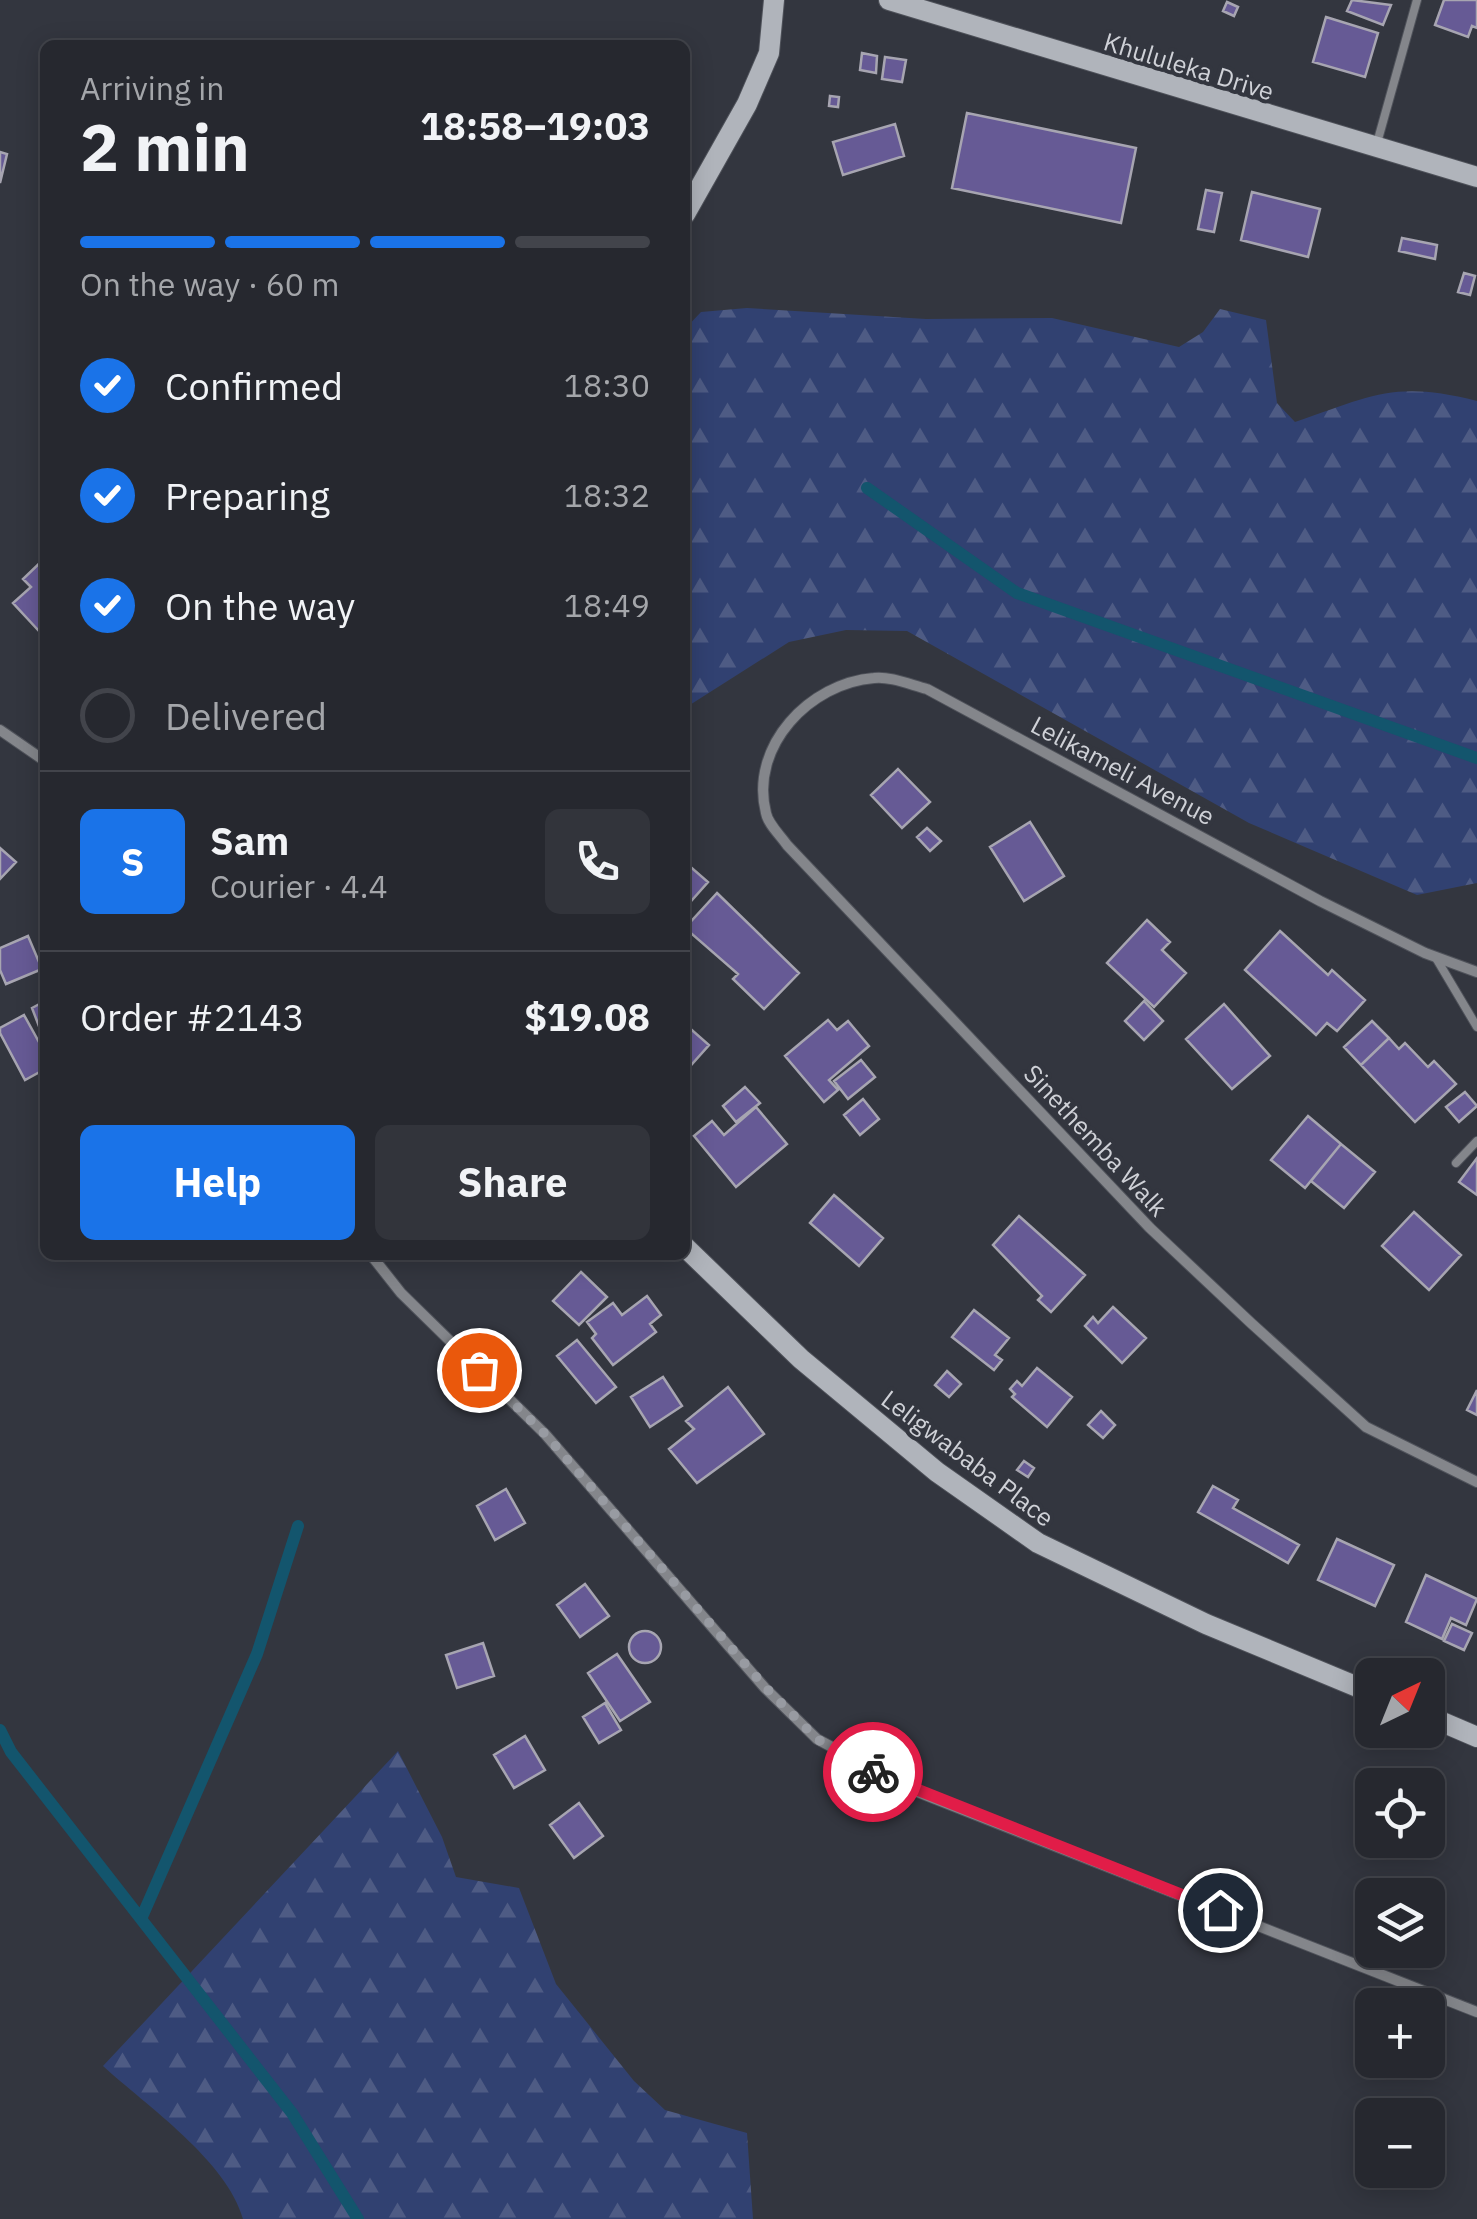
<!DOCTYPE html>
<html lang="en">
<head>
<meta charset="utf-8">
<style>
	:root { --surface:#26282f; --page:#32343b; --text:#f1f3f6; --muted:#a4a6aa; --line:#42444b; --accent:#1a73e8 }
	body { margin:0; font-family:"IBM Plex Sans",sans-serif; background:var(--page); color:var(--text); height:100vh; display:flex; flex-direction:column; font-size:38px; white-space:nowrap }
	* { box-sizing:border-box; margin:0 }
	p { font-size:32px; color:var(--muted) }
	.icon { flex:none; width:55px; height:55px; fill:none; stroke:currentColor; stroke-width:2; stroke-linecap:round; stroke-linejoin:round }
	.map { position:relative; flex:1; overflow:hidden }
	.sheet { position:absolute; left:40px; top:40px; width:650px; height:1220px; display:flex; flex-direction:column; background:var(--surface); border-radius:15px; box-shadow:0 5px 25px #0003,0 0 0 2px var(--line) }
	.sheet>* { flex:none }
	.needle { width:65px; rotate:43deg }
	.tools { position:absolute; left:1355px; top:1658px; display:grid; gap:20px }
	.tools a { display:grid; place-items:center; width:90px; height:90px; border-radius:15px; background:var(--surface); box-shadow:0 5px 25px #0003,0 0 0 2px var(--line); font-size:50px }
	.pin { position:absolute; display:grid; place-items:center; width:85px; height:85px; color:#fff; margin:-42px; border:5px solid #fff; border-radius:50%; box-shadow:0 2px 10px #0007 }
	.courier { position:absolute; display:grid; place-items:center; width:100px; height:100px; margin:-50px; border:8px solid #e11d48; border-radius:50%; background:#fff; color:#222; box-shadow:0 2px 12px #0007 }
	.headline em { font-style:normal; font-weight:800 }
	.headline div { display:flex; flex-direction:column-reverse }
	.headline { display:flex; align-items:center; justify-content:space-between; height:170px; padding:0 40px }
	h1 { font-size:65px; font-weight:800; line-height:75px }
	.bar { display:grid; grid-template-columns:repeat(4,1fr); gap:15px 10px; align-content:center; height:120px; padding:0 40px }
	.bar i { height:12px; border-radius:8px; background:var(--line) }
	.bar .selected { background:var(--accent) }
	.bar p { grid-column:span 4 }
	.line { display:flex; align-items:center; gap:25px; padding:0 40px; border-top:2px solid var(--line) }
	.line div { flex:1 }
	.round { display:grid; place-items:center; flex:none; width:105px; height:105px; border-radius:15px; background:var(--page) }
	ol { padding:0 40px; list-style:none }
	li { display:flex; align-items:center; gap:30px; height:110px }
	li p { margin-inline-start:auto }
	li .icon { padding:10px; border-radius:50%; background:var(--accent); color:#fff; stroke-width:4 }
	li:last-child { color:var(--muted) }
	li i { width:55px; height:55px; border:5px solid var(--line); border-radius:50% }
	.button { display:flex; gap:20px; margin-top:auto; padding:20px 40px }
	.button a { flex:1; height:115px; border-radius:15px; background:var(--accent); color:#fff; font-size:40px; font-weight:800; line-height:115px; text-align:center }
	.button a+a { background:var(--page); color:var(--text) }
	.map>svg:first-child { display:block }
</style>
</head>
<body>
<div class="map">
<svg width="1477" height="2219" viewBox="0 0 1477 2219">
	<defs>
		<pattern id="forest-firs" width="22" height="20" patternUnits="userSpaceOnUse" patternTransform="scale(2.5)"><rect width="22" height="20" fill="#314171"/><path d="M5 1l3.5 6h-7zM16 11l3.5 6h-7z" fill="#4e5b84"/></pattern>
	</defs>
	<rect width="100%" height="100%" fill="#33363f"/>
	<!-- forest -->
	<path fill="url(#forest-firs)" d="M747,308L926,319L1052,318L1179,347L1203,332L1220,309L1266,320L1277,403L1295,422C1372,396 1394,380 1477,401V883L1417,895L1249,823L907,631L846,630L789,642L685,708V329L701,312Z
		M398,1751L442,1837L456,1877L519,1888L556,1984L634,2081L665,2110L747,2133L753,2219H243C227,2161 147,2106 103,2066Z"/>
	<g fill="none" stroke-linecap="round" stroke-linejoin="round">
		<!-- stream -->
		<path stroke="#13556d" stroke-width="12" d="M867,488L1017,593L1477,758
			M0,1730L11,1752L292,2113L358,2219
			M141,1919L257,1654L298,1526"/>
	</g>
	<!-- building -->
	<path fill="#665a95" stroke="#a7a5b1" stroke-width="2.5" d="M1352,0L1391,5L1383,25L1347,11Z
		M1444,0H1477V28L1472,26L1468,37L1435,25Z
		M1227,2L1238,7L1234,16L1223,11Z
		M1326,17L1378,33L1365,77L1313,62Z
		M862,53L877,56L876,73L860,70Z
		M885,57L906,60L902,82L882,79Z
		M830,96L839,97L838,107L829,106Z
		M967,113L1136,148L1121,223L952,188Z
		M895,124L904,156L843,175L833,142Z
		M0,152L7,154L0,183Z
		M1206,190L1222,193L1214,232L1198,229Z
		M1252,192L1320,209L1308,257L1241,240Z
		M1402,238L1437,245L1435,259L1399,251Z
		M1464,273L1475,276L1470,295L1458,292Z
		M45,558V623L38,630L13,603L31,587L23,579Z
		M898,769L930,802L902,828L871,795Z
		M1030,822L1064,876L1024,901L990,847Z
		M927,828L941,841L930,851L917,837Z
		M0,848L16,862L0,879Z
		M686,863L708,882L685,908V865Z
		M717,893L799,973L764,1009L733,979L738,974L685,928Z
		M1147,920L1170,942L1162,950L1186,973L1154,1007L1107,963Z
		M1280,931L1328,975L1332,970L1365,1000L1337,1031L1327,1023L1316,1035L1245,970Z
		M28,936L42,969L6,984L0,970V948Z
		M45,1001V1042L32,1008Z
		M1144,1001L1163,1021L1144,1040L1125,1021Z
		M1224,1004L1270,1056L1232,1089L1186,1039Z
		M24,1015L45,1053V1069L25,1080L0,1033V1028Z
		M828,1020L837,1030L848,1021L869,1046L829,1080L838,1090L824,1102L785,1056Z
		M1372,1021L1389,1038L1361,1065L1344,1047Z
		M685,1024L709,1045L685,1072Z
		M1389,1038L1399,1049L1405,1043L1428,1067L1434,1061L1456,1084L1415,1122L1361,1065Z
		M861,1060L875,1077L848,1099L834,1081Z
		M745,1087L760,1103L736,1122L723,1106Z
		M1465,1092L1477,1106L1459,1122L1446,1107Z
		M863,1099L879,1119L860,1135L844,1115Z
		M756,1107L787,1144L736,1187L694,1136L712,1121L724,1135Z
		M1308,1116L1341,1144L1305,1188L1271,1160Z
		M1341,1144L1375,1172L1344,1208L1311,1181Z
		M1477,1158V1195L1459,1182Z
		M834,1195L883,1238L859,1266L810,1223Z
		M1414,1212L1461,1255L1429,1290L1382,1246Z
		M1019,1216L1085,1275L1051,1312L1038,1300L1042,1296L993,1245Z
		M581,1272L607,1297L579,1325L553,1301Z
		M647,1296L661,1315L650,1324L656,1332L613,1365L592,1338L596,1334L587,1322L613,1303L622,1315Z
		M1113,1307L1146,1338L1122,1363L1085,1326L1093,1317L1098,1323Z
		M974,1310L1009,1338L995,1355L1002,1360L994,1370L952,1337Z
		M577,1340L616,1387L596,1403L557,1356Z
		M1037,1368L1072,1397L1047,1427L1012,1397L1015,1394L1010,1389L1017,1381L1022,1386Z
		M947,1371L961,1384L949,1397L935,1385Z
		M663,1377L682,1406L650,1427L631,1397Z
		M728,1387L764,1434L697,1483L669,1449L694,1429L686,1421Z
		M1477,1390V1415L1467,1410Z
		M1101,1411L1115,1425L1103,1438L1088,1425Z
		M1024,1461L1034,1468L1028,1477L1017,1470Z
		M1213,1486L1238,1500L1233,1508L1299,1545L1288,1563L1198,1512Z
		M506,1489L525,1523L495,1540L477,1506Z
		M1337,1539L1394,1565L1375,1606L1318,1580Z
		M1426,1575L1477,1599L1466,1625L1451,1618L1442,1639L1406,1622Z
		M585,1584L609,1616L580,1637L557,1605Z
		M1452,1624L1472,1633L1464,1650L1444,1641Z
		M629 1647a16 16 0 1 1 32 0a16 16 0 1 1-32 0Z
		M483,1643L494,1676L457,1688L446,1655Z
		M617,1654L650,1702L620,1721L588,1673Z
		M605,1703L621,1730L599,1743L583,1717Z
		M525,1736L545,1770L514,1788L494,1755Z
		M579,1803L603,1836L574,1858L550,1825Z"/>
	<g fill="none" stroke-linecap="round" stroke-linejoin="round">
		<!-- lane casing -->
		<g stroke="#4f525a" stroke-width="10">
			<path id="lane" d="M1377,143L1417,0
				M1436,958L1477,1027
				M1456,1163L1477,1141"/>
		</g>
		<!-- street casing -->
		<g stroke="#4f525a" stroke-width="12">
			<path id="street" d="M0,730L45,761
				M1477,972L1425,953L1320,901L927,689C911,685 890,676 874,678C810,683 749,746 766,813C768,824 780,835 787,845L1150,1228L1251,1323L1366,1427L1477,1482
				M371,1255L401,1293L545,1434L765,1688L817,1739L910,1789L1477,2012"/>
		</g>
		<!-- secondary casing -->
		<g stroke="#4f525a" stroke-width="22">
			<path id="secondary" d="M889,0L1477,177
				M685,214L747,104L769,53L774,0
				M685,1247L801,1359L937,1472L1038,1543L1206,1624L1372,1693
				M1428,1716L1477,1737"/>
		</g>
		<!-- lane -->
		<use href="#lane" stroke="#84868b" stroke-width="8"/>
		<!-- street -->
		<use href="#street" stroke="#84868b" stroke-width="10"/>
		<!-- secondary -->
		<use href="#secondary" stroke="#b0b4bb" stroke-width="20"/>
	</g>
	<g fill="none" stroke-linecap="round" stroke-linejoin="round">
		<!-- done -->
		<path stroke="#989ba2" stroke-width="10" stroke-dasharray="0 18" d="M479,1370L545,1434L766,1688L817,1739L873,1772"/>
		<!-- route -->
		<path stroke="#e11d48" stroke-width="12" d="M873,1772L1220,1910"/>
	</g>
	<g text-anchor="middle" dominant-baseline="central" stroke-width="8" stroke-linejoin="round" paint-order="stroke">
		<!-- street labels -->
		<g font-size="25" fill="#cfd1d7" stroke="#33363f">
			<text transform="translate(1189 66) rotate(17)">Khululeka Drive</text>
			<text transform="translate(1123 770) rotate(28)">Lelikameli Avenue</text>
			<text transform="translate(1096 1140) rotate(47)">Sinethemba Walk</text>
			<text transform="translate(968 1458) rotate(37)">Leligwababa Place</text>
		</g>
	</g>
</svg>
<div class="tools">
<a><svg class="needle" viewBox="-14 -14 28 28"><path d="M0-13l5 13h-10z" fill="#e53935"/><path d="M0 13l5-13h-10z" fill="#a4a6aa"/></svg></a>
<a><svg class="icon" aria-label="locate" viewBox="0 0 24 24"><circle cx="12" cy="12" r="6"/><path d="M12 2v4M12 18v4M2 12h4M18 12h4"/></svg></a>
<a><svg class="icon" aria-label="layers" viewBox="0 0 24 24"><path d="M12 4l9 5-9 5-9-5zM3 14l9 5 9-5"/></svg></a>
<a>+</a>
<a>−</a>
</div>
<div class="pin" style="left:479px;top:1370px;background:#ea580c"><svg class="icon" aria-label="bag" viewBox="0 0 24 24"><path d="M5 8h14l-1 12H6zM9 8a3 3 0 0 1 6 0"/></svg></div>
<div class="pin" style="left:1220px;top:1910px;background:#1f2937"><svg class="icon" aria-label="home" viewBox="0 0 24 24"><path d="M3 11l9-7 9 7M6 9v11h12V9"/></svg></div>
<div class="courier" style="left:873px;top:1772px"><svg class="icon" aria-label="bike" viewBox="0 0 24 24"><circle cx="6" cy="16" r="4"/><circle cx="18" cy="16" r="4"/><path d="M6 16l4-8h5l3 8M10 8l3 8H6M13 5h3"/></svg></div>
<section class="sheet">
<div class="headline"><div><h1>2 min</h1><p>Arriving in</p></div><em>18:58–19:03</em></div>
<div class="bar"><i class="selected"></i><i class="selected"></i><i class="selected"></i><i></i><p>On the way · 60 m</p></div>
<ol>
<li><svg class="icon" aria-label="check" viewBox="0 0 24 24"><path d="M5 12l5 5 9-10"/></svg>Confirmed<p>18:30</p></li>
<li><svg class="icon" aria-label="check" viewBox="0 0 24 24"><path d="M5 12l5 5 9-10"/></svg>Preparing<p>18:32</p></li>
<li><svg class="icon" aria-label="check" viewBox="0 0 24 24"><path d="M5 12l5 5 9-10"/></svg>On the way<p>18:49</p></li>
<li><i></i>Delivered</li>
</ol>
<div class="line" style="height:180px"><b class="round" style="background:var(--accent);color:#fff">S</b><div><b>Sam</b><p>Courier · 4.4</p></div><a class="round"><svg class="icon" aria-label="phone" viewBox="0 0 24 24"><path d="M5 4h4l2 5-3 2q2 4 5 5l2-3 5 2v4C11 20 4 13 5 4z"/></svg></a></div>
<div class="line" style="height:130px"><div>Order #2143</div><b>$19.08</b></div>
<div class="button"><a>Help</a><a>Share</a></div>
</section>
</div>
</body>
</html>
